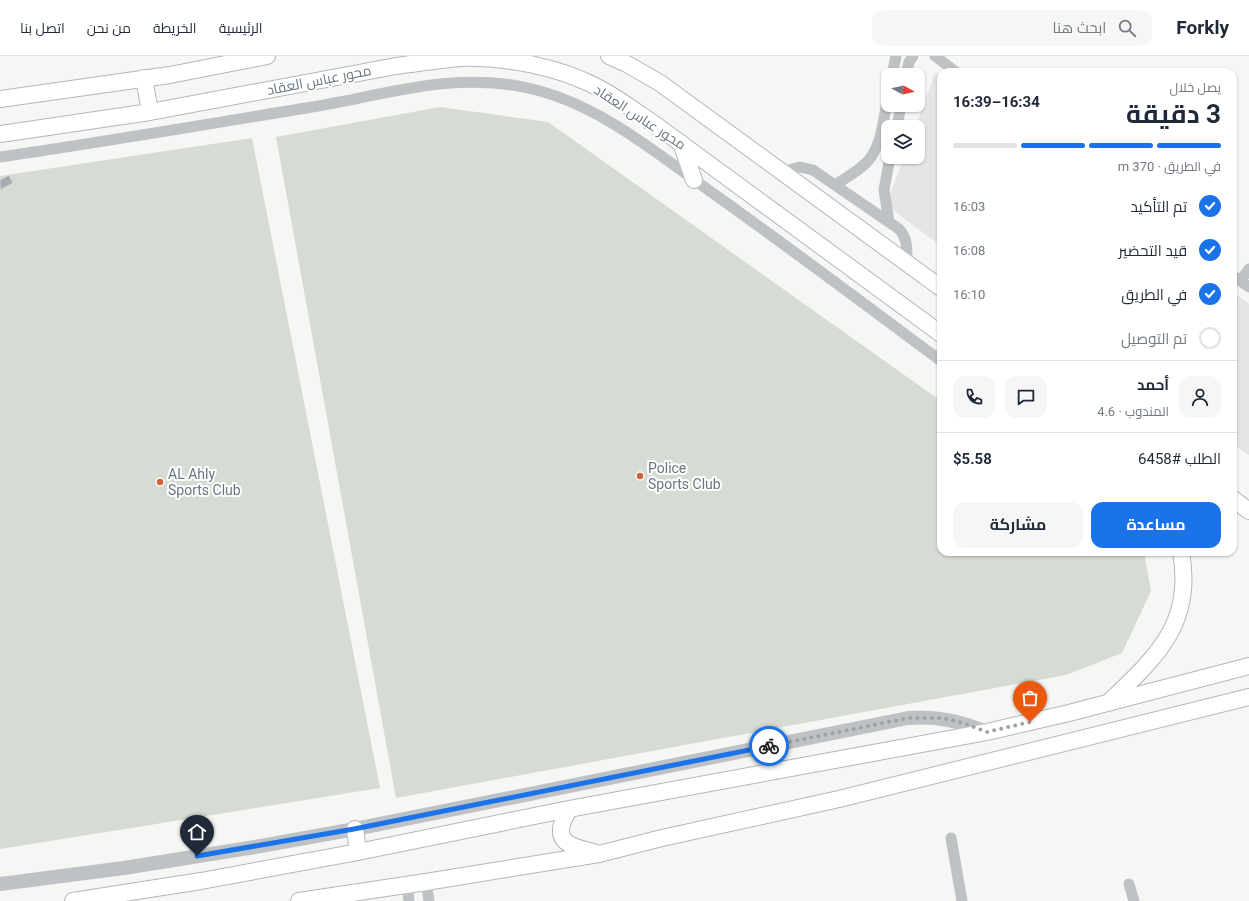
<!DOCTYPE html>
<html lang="ar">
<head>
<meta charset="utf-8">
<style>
	:root { --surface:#fff; --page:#f6f6f7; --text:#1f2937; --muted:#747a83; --line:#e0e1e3; --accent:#1a73e8 }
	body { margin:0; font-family:Roboto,Cairo,sans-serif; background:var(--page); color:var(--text); direction:rtl; height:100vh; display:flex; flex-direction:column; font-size:15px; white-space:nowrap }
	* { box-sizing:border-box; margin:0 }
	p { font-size:13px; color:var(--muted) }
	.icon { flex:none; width:22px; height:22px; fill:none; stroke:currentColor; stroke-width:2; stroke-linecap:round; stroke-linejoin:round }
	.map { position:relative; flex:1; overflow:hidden; direction:ltr }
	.drawer { position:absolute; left:937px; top:12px; width:300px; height:488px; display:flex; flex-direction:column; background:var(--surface); border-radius:12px; box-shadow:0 1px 3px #0004; direction:rtl }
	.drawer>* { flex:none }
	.needle { width:26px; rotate:98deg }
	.tools { position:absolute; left:881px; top:12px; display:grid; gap:8px }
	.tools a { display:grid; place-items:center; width:44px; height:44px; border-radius:8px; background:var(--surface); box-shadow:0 1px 3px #0004; font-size:20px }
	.pin { position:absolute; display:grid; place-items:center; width:34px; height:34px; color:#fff; margin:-41px -17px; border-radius:50% 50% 50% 0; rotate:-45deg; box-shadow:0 0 4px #0007 }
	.pin .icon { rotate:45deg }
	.courier { position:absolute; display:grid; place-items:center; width:40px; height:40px; margin:-20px; border:3px solid #1a73e8; border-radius:50%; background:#fff; color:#222; box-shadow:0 1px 5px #0007 }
	.headline em { font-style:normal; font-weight:700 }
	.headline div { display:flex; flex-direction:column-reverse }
	.headline { display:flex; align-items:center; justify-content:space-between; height:68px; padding:0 16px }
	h1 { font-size:26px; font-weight:700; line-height:30px }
	.bar { display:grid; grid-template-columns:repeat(4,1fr); gap:6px 4px; align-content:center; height:48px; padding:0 16px }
	.bar i { height:5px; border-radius:3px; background:var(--line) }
	.bar .active { background:var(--accent) }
	.bar p { grid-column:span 4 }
	.line { display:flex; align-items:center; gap:10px; padding:0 16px; border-top:1px solid var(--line) }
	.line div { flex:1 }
	.round { display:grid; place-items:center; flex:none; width:42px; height:42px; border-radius:12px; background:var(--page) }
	ol { padding:0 16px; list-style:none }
	li { display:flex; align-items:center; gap:12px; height:44px }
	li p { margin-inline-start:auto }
	li .icon { padding:4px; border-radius:50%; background:var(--accent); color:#fff; stroke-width:4 }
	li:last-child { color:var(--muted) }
	li i { width:22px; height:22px; border:2px solid var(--line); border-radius:50% }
	.button { display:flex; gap:8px; margin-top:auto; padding:8px 16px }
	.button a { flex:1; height:46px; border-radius:12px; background:var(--accent); color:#fff; font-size:16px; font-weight:700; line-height:46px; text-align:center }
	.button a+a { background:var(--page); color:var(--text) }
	header { display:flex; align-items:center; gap:24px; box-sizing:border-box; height:56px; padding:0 20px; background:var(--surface); border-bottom:1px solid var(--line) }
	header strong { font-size:19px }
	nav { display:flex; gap:22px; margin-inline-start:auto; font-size:14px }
	.search { width:280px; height:36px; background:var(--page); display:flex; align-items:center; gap:10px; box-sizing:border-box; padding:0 14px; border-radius:12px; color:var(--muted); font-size:15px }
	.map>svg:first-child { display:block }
</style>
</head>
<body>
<header>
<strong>Forkly</strong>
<div class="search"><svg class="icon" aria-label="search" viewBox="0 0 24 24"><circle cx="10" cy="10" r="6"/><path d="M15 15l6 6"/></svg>ابحث هنا</div>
<nav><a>الرئيسية</a><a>الخريطة</a><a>من نحن</a><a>اتصل بنا</a></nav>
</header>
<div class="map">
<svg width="1249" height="845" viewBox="0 0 1249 845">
	<rect width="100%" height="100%" fill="#f6f6f4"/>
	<!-- built -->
	<path fill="#e4e5e4" d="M935,17L941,21V190L886,149L904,101H918V71H915Z
		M1233,236L1249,248V399L1233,388Z"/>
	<!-- green -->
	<path fill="#d6dbd3" d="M440,51L548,66L941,345V496H1144L1151,535L1122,597L1066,619L396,742L276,81Z
		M252,82L380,732L0,793V120Z"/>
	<!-- building -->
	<path fill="#a6adb2" stroke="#d8d8d6" d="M9,119L13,127L0,134V124Z"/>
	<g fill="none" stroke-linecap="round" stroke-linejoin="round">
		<!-- secondary casing -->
		<g stroke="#b3b7bb" stroke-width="18">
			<path id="secondary" d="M609,0L627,8L660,27L941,232
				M144,22L150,56
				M0,43L170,19L267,0
				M0,78L150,56L396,10C418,7 439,4 460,2C504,0 560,11 599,32C618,42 635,55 653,67L941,278
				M681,87L694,124
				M1233,443L1249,455
				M1109,646C1156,601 1194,568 1181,496
				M569,753C566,759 561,767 561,774C560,791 584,793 596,797
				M355,773L358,796
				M73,845L201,825L358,796L569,753L987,676L1069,657L1249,610
				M299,845L426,826L599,798L662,782L839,743L1249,641"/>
		</g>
		<!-- minor -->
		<path stroke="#bec2c5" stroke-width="11" d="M935,0L956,16
			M892,19L896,0
			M906,19L909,6L913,0
			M897,71L901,49
			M0,101C104,86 208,68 312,51C385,39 454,15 528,32C596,47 651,93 707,133C786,189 863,247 941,305
			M782,116L800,111L813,114L899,173C908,183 907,194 907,207
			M835,129C845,122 857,116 866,107C882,92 884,60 888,39
			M889,166L884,134L890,101
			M1233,220L1249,231
			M1240,225L1249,213
			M951,782L962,845
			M426,826L429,845
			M1129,828L1134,845
			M407,829L409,845"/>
		<!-- tertiary -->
		<path stroke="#bec2c5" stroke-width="14" d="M0,828L124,812L255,791L355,773L908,662C938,660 959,665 987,676"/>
		<!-- secondary -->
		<use href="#secondary" stroke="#fff" stroke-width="16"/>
	</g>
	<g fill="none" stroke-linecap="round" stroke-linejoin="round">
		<!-- done -->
		<path stroke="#9aa3aa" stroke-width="4" stroke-dasharray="0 7.2" d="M769,690L908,662H941L957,665L987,676L1030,666"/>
		<!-- route -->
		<path stroke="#1a73e8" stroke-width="5" d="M197,800L354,773L769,690"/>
	</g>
	<!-- markers -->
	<g fill="#d0613a" stroke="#fff" stroke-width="1.5">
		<circle cx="640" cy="420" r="4"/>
		<circle cx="160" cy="426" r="4"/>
	</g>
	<g text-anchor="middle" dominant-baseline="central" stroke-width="4" stroke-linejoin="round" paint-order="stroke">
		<!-- street labels -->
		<g font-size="14" fill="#697682" stroke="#fff">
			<text transform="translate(319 24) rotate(-11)">محور عباس العقاد</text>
			<text transform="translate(640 61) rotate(33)">محور عباس العقاد</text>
		</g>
		<!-- poi labels -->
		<g font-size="14" fill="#697682" stroke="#fff" text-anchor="start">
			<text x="648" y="412">Police<tspan x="648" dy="16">Sports Club</tspan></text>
			<text x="168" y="418">AL Ahly<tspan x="168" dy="16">Sports Club</tspan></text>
		</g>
	</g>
</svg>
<div class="tools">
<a><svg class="needle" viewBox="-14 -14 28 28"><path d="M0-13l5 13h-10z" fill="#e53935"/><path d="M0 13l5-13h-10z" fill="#747a83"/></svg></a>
<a><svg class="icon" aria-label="layers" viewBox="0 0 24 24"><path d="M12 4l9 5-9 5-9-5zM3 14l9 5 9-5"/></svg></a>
</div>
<div class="pin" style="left:1030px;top:666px;background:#ea580c"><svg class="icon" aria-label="bag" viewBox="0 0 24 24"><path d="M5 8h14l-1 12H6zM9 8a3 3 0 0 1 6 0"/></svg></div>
<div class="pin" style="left:197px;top:800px;background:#1f2937"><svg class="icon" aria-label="home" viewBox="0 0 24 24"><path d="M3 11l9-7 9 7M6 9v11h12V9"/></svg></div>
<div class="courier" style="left:769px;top:690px"><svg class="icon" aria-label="bike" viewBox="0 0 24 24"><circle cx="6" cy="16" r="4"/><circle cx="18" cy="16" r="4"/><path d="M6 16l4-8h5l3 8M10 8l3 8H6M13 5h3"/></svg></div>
<section class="drawer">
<div class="headline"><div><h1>3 دقيقة</h1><p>يصل خلال</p></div><em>16:34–16:39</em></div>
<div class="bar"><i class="active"></i><i class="active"></i><i class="active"></i><i></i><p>في الطريق · 370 m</p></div>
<ol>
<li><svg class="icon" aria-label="check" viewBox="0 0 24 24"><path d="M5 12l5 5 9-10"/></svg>تم التأكيد<p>16:03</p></li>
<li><svg class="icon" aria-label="check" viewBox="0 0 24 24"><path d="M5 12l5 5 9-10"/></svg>قيد التحضير<p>16:08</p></li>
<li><svg class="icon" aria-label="check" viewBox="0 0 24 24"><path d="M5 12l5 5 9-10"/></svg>في الطريق<p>16:10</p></li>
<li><i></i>تم التوصيل</li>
</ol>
<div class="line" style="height:72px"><a class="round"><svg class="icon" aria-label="person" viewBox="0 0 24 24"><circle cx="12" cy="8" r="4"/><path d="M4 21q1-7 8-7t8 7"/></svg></a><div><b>أحمد</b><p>المندوب · 4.6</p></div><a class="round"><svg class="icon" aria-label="chat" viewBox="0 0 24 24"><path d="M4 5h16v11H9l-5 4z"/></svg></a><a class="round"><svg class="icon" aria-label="phone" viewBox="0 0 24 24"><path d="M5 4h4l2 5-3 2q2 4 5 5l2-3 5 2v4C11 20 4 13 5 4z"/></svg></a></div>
<div class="line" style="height:52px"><div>الطلب #6458</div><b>$5.58</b></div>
<div class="button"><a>مساعدة</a><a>مشاركة</a></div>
</section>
</div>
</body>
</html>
